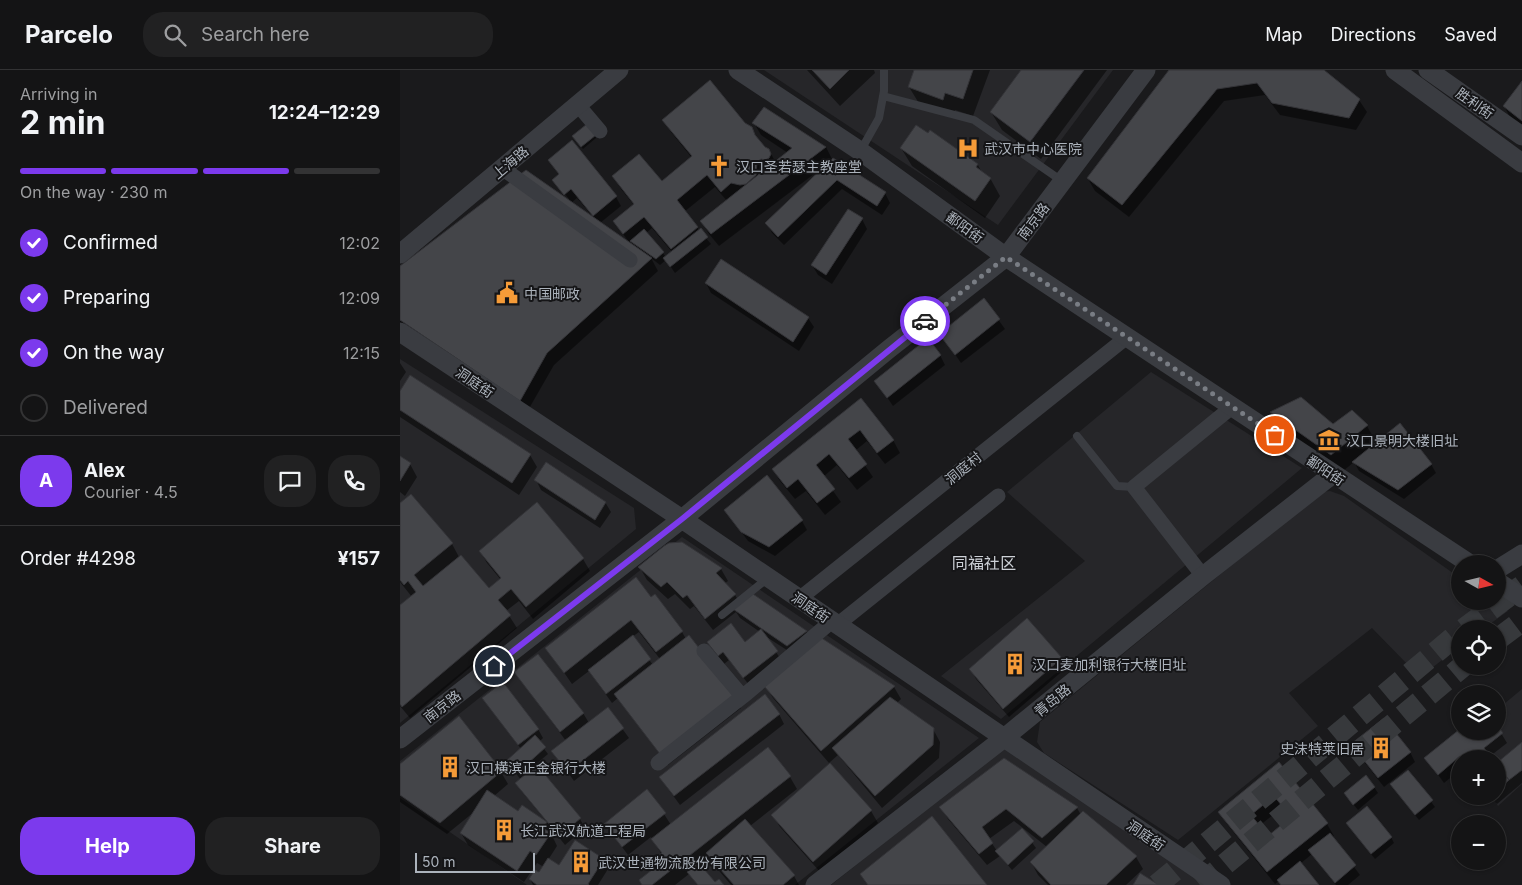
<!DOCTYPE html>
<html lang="en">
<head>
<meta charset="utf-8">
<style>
	:root { --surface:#141415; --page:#212122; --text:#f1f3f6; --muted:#9d9ea0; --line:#333334; --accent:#7c3aed }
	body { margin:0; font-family:Inter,"Noto Sans SC",sans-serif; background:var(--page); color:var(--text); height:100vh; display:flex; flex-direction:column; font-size:19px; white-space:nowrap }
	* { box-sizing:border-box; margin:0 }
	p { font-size:16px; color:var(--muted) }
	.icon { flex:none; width:28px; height:28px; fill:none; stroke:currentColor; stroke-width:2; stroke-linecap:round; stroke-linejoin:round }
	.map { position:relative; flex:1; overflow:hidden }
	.panel { display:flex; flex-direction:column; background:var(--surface); width:400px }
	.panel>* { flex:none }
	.needle { width:32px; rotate:98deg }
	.tools { position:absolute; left:1051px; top:485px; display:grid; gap:10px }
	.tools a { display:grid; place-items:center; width:55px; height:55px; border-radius:50%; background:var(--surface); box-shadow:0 1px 4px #0004,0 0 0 1px var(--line); font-size:25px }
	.scale { position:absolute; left:15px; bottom:12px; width:120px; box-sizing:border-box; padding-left:5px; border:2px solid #acb3bc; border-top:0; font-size:14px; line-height:18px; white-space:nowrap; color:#acb3bc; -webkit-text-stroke:4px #151517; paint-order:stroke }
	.pin { position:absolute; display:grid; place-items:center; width:42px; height:42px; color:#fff; margin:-21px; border:2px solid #fff; border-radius:50%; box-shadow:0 1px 5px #0007 }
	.courier { position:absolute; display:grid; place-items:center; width:50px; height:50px; margin:-25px; border:4px solid #7c3aed; border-radius:50%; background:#fff; color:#222; box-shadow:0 1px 6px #0007 }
	.summary em { font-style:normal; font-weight:700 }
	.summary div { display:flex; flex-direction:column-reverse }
	.summary { display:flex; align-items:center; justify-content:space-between; height:85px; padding:0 20px }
	h1 { font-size:32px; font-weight:700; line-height:38px }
	.bar { display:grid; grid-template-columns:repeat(4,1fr); gap:8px 5px; align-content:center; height:60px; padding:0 20px }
	.bar i { height:6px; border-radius:4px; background:var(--line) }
	.bar .selected { background:var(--accent) }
	.bar p { grid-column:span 4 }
	.line { display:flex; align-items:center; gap:12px; padding:0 20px; border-top:1px solid var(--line) }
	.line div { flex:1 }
	.round { display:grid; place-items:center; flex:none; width:52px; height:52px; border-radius:20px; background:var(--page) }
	ol { padding:0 20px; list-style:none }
	li { display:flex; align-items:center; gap:15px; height:55px }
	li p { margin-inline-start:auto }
	li .icon { padding:5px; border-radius:50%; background:var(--accent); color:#fff; stroke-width:4 }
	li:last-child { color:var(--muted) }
	li i { width:28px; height:28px; border:2px solid var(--line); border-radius:50% }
	.primary-button { display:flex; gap:10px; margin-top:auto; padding:10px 20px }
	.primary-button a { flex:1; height:58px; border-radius:20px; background:var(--accent); color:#fff; font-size:20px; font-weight:700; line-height:58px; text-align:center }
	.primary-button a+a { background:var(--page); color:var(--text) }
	header { display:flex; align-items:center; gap:30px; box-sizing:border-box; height:70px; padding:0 25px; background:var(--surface); border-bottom:1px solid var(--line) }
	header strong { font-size:24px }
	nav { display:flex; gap:28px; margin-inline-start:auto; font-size:18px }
	.search { width:350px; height:45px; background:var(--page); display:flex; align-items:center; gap:12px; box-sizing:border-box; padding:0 18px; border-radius:20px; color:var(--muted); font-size:19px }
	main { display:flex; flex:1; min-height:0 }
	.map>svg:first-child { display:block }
</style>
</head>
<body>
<header>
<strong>Parcelo</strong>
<div class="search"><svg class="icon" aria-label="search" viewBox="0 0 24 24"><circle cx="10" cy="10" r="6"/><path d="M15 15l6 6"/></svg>Search here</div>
<nav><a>Map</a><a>Directions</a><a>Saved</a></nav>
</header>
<main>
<section class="panel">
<div class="summary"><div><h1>2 min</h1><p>Arriving in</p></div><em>12:24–12:29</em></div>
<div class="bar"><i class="selected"></i><i class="selected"></i><i class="selected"></i><i></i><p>On the way · 230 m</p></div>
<ol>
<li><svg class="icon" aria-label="check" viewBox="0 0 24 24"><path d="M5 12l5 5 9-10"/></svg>Confirmed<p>12:02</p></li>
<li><svg class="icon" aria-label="check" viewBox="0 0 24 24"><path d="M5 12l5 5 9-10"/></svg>Preparing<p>12:09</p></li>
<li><svg class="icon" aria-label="check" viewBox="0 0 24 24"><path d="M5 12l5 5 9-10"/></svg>On the way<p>12:15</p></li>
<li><i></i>Delivered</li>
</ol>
<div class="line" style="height:90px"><b class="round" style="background:var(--accent);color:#fff">A</b><div><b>Alex</b><p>Courier · 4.5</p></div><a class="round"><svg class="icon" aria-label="chat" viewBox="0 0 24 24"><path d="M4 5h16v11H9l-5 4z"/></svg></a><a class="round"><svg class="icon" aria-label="phone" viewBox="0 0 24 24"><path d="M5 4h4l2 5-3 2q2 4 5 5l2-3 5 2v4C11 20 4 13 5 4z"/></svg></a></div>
<div class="line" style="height:65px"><div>Order #4298</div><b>¥157</b></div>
<div class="primary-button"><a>Help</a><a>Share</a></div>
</section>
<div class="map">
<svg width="1122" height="815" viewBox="0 0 1122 815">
	<rect width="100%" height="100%" fill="#1a1a1c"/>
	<!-- built -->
	<path fill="#262629" d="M364,0H713L598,155Z
		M0,289L234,438L236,459L0,653Z
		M751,302L902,398L601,649L541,606L685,491L607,422Z
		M930,421L944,426L1060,508V531H1094L1108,541L1083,559H1060V576L1028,601L1010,597L972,558L889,623L918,656L778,770L644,683L637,672L640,652L921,422Z
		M282,467L579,668L395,815H127L0,728V691Z
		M1122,619V714L1098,736L1092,726H1098V689H1062L1060,687L1038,705L1024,688L1060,659V661H1098V639Z
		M604,677L811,815H431Z"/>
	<!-- shadow -->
	<path fill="#0007" fill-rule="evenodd" d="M407,0H474L475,3L440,36Z
		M515,0H590L573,46L555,40L553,47L520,35L509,17Z
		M623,0H707L641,89L602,60L591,42Z
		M770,0H922L959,30L967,42L956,60L880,45L865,25L824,31L729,147L695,121L688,109Z
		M1122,13V57L1111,49L1104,36Z
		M365,39L426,77L432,89L485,123L490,133L482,145L442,119L384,175L372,163L367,153L423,99L422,98L319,176L309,164L302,152L327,131L315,117L284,142L311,174L275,203L266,190L260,195L251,188L258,201L154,295L127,342L0,257V198L169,129L160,118H158L154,110L159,105L149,90L216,127L221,136L200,153L228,171L214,151L234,135L221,119L214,106L261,113L292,88L271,62L264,50L344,54L351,58L359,73L369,80L376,93L388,83L361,65L354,53ZM177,128L194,148L171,133ZM252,158L272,182L266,187L246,163Z
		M195,65L196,68L183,79L175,69Z
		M501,78L578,95L582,103L590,108L600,126L585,148L512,96Z
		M462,149L467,159L432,214L418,205L412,195Z
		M321,190L408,248L414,257L399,281L311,223L306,213Z
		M584,230L605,259L561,293L541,264Z
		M540,285L545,295L493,336L476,311Z
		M0,293L6,302L0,311Z
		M0,323L130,385L137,397L119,425L0,347Z
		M461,329L493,370L500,383L485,394L467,371L455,381L473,407L457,420L437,395L423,407L441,432L425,445L406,421L395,429L380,411L373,399Z
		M952,342L967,356L977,374L1031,394L1036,403L1004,429L959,401L954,392L942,402L881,360L871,343L933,355Z
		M0,388L10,394L17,407L5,426L0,422Z
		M136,410L205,432L211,442L200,458L141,420Z
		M0,435L52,474L59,487L89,520L101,510L87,493L80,481L183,489L190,501L133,549L119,531L106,541L117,558L10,648L0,636V537L12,527L0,512Z
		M325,440L402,451L407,460L375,486L348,471Z
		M282,473L321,499L328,511L324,514L335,525L341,535L406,561L411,570L393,584L365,566L382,591L350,616L329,590L324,594L314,581L345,573L360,562L340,548L336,542L313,560L294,536L290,539L275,524L268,529L247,510L240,498Z
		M251,528L282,562L286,569L334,626L341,638L268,695L218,628L212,633L189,601L172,614L147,578ZM239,562L260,589L253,595L232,567Z
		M420,569L494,617L501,629L497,633L533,659L540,672L539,688L482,738L438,685L429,693L373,628L366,616Z
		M660,589L666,598L609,647L576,609L571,599Z
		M116,603L183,643L189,653L208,639L229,668L174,711L153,681L166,671Z
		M84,629L138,659L143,668L139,672L148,684L135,695L180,749L185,758L165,775L150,756L148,757L157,776L148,790L159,797L203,790L208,799L198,815H133L130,809L140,804L144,797L137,793L124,812L68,775L61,763L74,742L47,764L0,732V695L59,647L101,702L108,714L94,726L118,742L147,752L122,722L117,713L121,710L107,692L121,679Z
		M379,644L384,654L280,735L266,716L260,707Z
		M1098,658L1107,673L1089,687L1090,689H1060V700L1044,713L1026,688L1060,660L1098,661Z
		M1122,674V713L1097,734L1091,726H1098V694Z
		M953,675L1010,682L1015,692L984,717L958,684Z
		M368,678L390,707L397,719L350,756L394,806L399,815H331L315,796L310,788L299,796L315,814L322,815H298L289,804L275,815H243L258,797L262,785L251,767L228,785L205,754L264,744L271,755Z
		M879,694L927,754L934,766L932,767L960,805L948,815H936L912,784L900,794L917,815H881L879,811L875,814L827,754L820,742ZM882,738L890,749L868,768L859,756Z
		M1008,701L1035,737L1019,750L995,720Z
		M974,717L978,723L958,740L949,729Z
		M541,737L677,738L681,745L736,787L743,799L726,815H648L638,805L631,792L647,777L614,751L589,769L597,781L622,759L636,778L612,800L600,786L587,795L548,749Z
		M471,741L478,753L421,803L380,757L373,745Z
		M947,754L991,767L994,773L975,789Z"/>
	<!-- building -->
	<path fill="#444549" stroke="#343438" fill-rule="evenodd" d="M412,0H449L430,19Z
		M514,0H573L563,29L545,23L543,30L508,17Z
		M621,0H684L630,72L590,42Z
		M769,0H924L960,29L949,48L872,33L857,13L817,19L722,135L687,108Z
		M310,10L345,53L352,57L355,65L365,77L369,79L371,84L369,88L365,90L361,89L357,92L356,105L346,114L340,115L331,113L321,122L307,105L277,130L298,157L271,179L244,147L223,164L213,151L234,134L212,106L239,84L262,111L292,86L262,50Z
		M1122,11V51L1103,36Z
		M364,37L426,77L311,164L300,151L392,78L352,53Z
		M187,54L196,65L181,77L172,66Z
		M516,55L528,63L530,60L578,94L576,97L591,108L575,131L500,78Z
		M172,70L217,126L193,146L171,119L164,125L152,110L159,104L148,90Z
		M433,88L486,122L477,136L437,110L378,167L365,153Z
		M126,100L252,188L147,283L120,331L0,250V196Z
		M448,139L463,148L426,205L411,195Z
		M301,158L308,167L270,197L263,188Z
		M244,159L264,182L256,189L230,171Z
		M321,189L409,247L393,272L305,213Z
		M584,228L600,249L555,285L539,264Z
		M528,268L541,285L487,328L474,311Z
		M10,305L131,384L112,413L0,340V321Z
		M901,327L933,354L952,340L968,355L931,385L870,342Z
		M461,328L494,370L477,383L460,360L448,369L467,394L449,408L429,384L416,395L435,419L417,433L398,409L387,418L372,399Z
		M1000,353L1032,394L998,420L952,392Z
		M0,386L11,393L0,411Z
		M146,392L206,432L195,450L134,410Z
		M367,405L403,450L369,477L341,462L324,440Z
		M11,424L53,473L14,505L23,516L61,485L89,518L101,508L79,481L137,432L184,488L126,537L111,519L98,530L111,545L2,637L0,634V535L16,522L8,511L4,515L0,510V433Z
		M282,472L322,498L316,503L336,524L305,549L287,525L283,528L267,512L261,517L238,497L264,476L269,473Z
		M236,507L251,527L255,524L283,561L256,582L231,550L164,603L145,578Z
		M353,524L407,561L387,576L333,539Z
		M627,548L662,588L603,639L569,599Z
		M331,553L345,572L361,559L378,581L343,608L323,582L318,586L307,572Z
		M233,565L251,589L206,624L188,600Z
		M289,565L335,625L260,684L214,624Z
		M420,567L495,616L421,681L364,616Z
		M138,584L184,643L160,662L114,602Z
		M103,612L139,659L118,675L82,628Z
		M365,624L380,644L274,726L259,707Z
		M490,627L534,658L533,675L475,726L432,678Z
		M208,637L224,658L168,702L151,681Z
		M59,646L102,701L40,753L0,725V694Z
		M984,648L1011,682L978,708L951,674Z
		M1098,656L1103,663L1084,678L1092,689H1062L1060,686L1038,705L1024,688L1060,659V661H1098Z
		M135,665L146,677L116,704L105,692Z
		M1122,672V700L1109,710L1098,696V692Z
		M368,677L391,706L252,815H242L239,810L257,796L253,790L262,783L251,769Z
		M604,688L678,737L642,768L606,739L582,757L593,773L579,784L539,737Z
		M879,692L928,753L867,802L818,742ZM874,726L891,747L868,766L851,745Z
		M430,693L472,740L413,792L371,745Z
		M137,695L181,748L159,766L115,713Z
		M1098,696L1109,710L1098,720Z
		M1008,700L1033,730L1015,745L990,714Z
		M966,705L975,717L953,735L944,723Z
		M247,719L266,743L222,777L204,754Z
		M87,720L118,741L122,735L147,752L143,758L151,763L136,785L130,781L117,801L60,763Z
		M967,736L992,767L971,784L946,753Z
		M683,741L737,786L706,815H651L630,792Z
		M532,746L587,815H468L460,804Z
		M345,749L395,805L383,815H334L306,783Z
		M622,758L634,771L608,795L595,781Z
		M930,763L956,795L935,813L908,780Z
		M175,770L204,789L188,814L189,815H137L129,809L135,800L139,802L148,788L159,795Z
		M900,791L919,815H881L877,810Z
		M298,792L315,812L319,809L324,815H298L287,802Z
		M740,803L759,815H733Z"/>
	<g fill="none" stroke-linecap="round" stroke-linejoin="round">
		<!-- primary-tunnel -->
		<path stroke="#37393c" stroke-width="22" stroke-dasharray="22 11" stroke-linecap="butt" d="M1064,559L1122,516
			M1098,569L1122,551
			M757,815L1060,562
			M800,815L1063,596"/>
		<!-- service -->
		<path stroke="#3a3c41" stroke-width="8" d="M483,26L574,50L662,111
			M461,80L479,48L484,21V0
			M677,366L717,416L734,417
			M322,545L368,508"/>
		<!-- minor -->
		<path stroke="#3a3c41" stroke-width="15" d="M178,35L200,61
			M102,98L230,190
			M803,506L734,417L832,337
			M399,529L727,267
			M437,555L598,426
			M304,581L342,626
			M258,693L347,623L432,551"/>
		<!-- tertiary -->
		<path stroke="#3a3c41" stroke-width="19" d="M338,0L460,81L606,187L1070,494
			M995,0L1122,93
			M1028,0L1122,66
			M0,184L219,0
			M0,262L282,449L821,815
			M1098,499L1122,484
			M1098,512L1122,528
			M0,669L282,449L489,279L606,187L746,0
			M415,815L604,668L803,506L933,404"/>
	</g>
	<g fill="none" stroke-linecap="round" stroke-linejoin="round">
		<!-- done -->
		<path stroke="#797d84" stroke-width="5" stroke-dasharray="0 9" d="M525,251L606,187L875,365"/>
		<!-- route -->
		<path stroke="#7c3aed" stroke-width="6" d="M94,596L282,449L525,251"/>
	</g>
	<!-- icons -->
	<defs>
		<g id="hospital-bare" transform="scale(1.725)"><path d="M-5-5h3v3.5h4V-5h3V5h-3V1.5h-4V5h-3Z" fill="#f59b38" stroke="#151517" stroke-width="2.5" paint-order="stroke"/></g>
		<g id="church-bare" transform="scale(1.725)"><path d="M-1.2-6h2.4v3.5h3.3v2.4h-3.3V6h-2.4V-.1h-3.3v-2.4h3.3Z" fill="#f59b38" stroke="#151517" stroke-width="2.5" paint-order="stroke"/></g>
		<g id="civic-bare" transform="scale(1.725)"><path d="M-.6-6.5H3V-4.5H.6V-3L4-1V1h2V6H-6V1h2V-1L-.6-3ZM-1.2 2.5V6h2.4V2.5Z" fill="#f59b38" stroke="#151517" stroke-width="2.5" paint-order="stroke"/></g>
		<g id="museum-bare" transform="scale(1.725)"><path d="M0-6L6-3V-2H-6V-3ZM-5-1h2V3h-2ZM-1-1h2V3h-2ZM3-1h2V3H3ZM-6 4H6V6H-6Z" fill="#f59b38" stroke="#151517" stroke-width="2.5" paint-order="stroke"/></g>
		<g id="building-bare" transform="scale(1.725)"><path d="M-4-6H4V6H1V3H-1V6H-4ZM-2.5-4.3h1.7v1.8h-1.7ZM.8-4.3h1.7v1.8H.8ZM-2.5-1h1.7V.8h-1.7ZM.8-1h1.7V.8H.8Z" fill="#f59b38" stroke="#151517" stroke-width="2.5" paint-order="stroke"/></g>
	</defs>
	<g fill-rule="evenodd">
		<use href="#hospital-bare" x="568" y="78"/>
		<use href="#church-bare" x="319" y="96"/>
		<use href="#civic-bare" x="107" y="223"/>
		<use href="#museum-bare" x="929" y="370"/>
		<use href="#building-bare" x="615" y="594"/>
		<use href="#building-bare" x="981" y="678"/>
		<use href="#building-bare" x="50" y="697"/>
		<use href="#building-bare" x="104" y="760"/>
		<use href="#building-bare" x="181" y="792"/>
	</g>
	<g text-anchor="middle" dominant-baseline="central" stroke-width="4" stroke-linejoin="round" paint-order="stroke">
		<!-- street labels -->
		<g font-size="14" fill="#acb3bc" stroke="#151517">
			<text transform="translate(1075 33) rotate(35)">胜利街</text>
			<text transform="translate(110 92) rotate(-40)">上海路</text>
			<text transform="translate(633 151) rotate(-53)">南京路</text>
			<text transform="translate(565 157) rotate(36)">鄱阳街</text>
			<text transform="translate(75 312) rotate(34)">洞庭街</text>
			<text transform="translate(563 398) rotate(-39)">洞庭村</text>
			<text transform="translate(926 400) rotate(34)">鄱阳街</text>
			<text transform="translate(411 537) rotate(34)">洞庭街</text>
			<text transform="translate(652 630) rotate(-39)">青岛路</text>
			<text transform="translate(42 636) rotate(-38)">南京路</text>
			<text transform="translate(746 765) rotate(34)">洞庭街</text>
		</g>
		<!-- poi labels -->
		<g font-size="14" fill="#acb3bc" stroke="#151517" text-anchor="start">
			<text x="584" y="78">武汉市中心医院</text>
			<text x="336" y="96">汉口圣若瑟主教座堂</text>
			<text x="124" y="223">中国邮政</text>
			<text x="946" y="370">汉口景明大楼旧址</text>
			<text x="632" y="594">汉口麦加利银行大楼旧址</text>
			<text x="964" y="678" text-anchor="end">史沫特莱旧居</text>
			<text x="66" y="697">汉口横滨正金银行大楼</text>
			<text x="120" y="760">长江武汉航道工程局</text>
			<text x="198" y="792">武汉世通物流股份有限公司</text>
		</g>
		<!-- quarter labels -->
		<g font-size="16" fill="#cdd1d7" stroke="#151517">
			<text x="584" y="493">同福社区</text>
		</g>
	</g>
</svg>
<div class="tools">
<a><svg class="needle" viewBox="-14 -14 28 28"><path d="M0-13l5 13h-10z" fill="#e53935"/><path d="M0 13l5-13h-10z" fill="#9d9ea0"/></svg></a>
<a><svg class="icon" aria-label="locate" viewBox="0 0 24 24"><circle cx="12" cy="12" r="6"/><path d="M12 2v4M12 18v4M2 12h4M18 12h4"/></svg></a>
<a><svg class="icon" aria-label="layers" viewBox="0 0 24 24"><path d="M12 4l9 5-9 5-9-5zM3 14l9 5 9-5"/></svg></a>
<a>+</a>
<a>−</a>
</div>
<div class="scale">50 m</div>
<div class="pin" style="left:875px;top:365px;background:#ea580c"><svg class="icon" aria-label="bag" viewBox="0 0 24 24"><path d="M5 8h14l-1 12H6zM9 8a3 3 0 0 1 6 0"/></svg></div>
<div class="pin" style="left:94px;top:596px;background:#1f2937"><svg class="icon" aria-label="home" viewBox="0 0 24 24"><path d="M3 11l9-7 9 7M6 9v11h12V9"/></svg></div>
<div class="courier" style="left:525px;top:251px"><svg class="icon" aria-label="car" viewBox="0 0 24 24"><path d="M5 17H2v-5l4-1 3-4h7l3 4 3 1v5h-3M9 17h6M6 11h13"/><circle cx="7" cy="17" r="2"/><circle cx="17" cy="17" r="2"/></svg></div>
</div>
</main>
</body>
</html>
